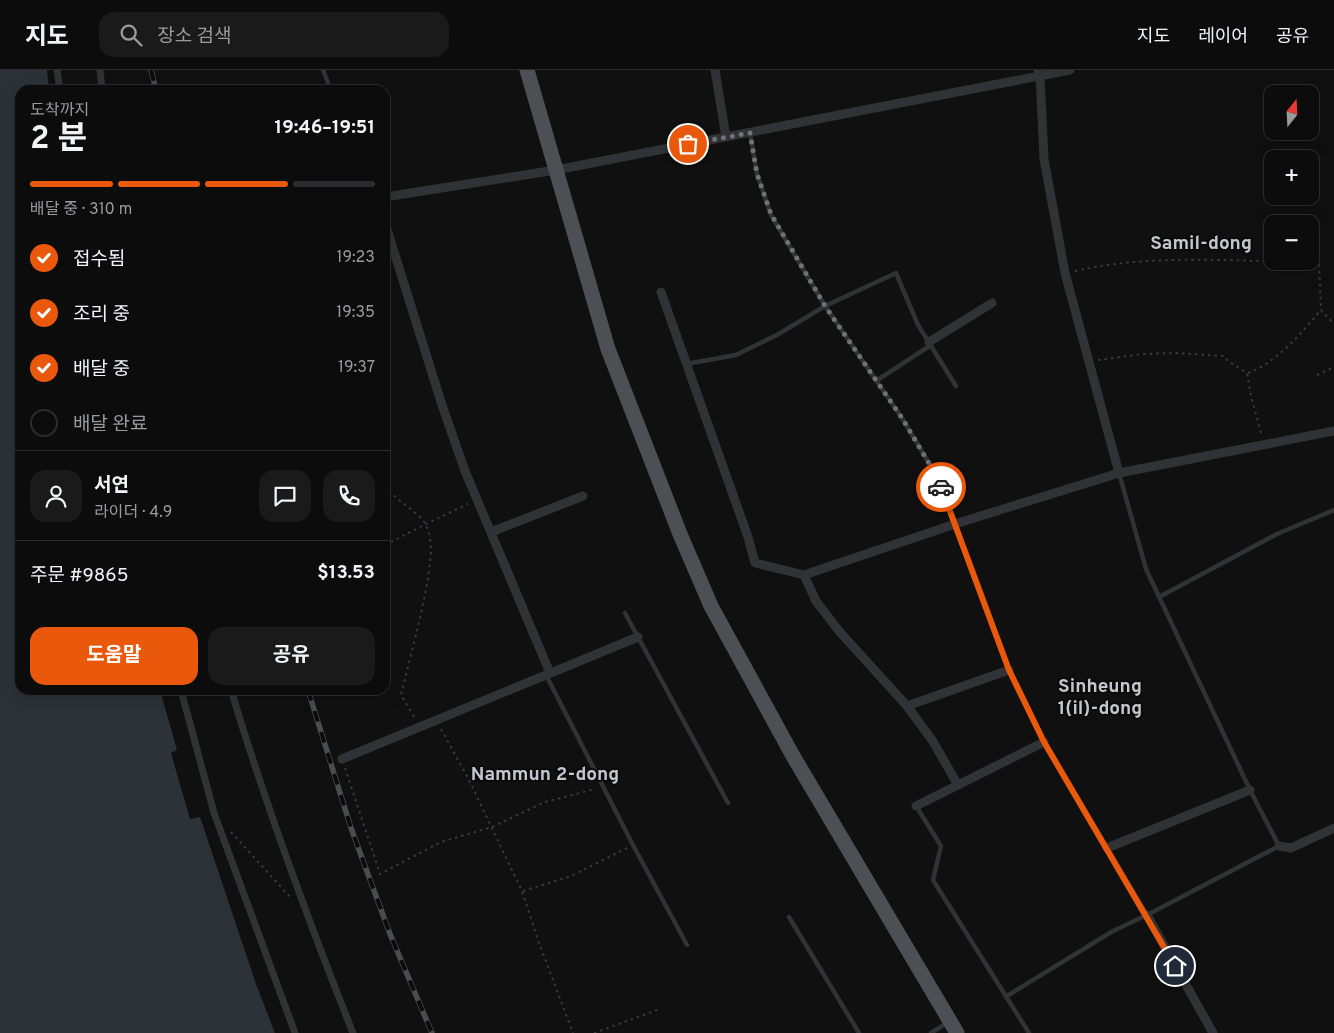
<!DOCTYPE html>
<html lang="ko">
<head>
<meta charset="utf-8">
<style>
	:root { --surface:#0c0c0d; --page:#1a1a1b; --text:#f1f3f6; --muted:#9a9b9d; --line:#2c2c2e; --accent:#ea580c }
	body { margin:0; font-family:Overpass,"Noto Sans KR",sans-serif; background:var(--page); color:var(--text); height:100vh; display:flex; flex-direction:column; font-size:19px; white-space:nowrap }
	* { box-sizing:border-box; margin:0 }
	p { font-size:16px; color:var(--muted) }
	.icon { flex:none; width:28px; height:28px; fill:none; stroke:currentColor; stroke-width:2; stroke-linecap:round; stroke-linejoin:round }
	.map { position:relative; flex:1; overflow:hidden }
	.details { position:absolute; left:15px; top:15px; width:375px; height:610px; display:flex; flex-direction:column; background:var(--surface); border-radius:15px; box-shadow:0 5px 20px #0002,0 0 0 1px var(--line) }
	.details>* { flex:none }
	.needle { width:32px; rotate:18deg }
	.tools { position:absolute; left:1264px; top:15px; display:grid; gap:10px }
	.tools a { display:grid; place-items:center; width:55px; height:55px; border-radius:10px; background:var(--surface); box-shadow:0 5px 20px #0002,0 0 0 1px var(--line); font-size:25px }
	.pin { position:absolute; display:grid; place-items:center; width:42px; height:42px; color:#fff; margin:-21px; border:2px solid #fff; border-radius:50%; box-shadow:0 1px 5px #0007 }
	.courier { position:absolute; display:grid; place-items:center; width:50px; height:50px; margin:-25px; border:4px solid #ea580c; border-radius:50%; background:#fff; color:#222; box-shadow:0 1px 6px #0007 }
	.overview em { font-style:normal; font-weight:700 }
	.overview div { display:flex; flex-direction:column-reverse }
	.overview { display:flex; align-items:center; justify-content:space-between; height:85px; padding:0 15px }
	h1 { font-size:32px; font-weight:700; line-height:38px }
	.bar { display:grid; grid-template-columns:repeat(4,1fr); gap:8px 5px; align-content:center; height:60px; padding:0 15px }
	.bar i { height:6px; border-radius:4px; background:var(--line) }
	.bar .on { background:var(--accent) }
	.bar p { grid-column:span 4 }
	.line { display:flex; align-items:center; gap:12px; padding:0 15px; border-top:1px solid var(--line) }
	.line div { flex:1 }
	.round { display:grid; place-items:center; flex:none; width:52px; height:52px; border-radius:15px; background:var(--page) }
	ol { padding:0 15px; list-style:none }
	li { display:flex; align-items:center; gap:15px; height:55px }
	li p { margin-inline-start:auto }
	li .icon { padding:5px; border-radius:50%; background:var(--accent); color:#fff; stroke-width:4 }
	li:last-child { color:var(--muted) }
	li i { width:28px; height:28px; border:2px solid var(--line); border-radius:50% }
	.button { display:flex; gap:10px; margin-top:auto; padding:10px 15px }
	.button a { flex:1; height:58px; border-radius:15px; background:var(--accent); color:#fff; font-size:20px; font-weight:700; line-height:58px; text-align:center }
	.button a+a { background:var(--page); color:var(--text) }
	header { display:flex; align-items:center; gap:30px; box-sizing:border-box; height:70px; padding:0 25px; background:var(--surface); border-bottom:1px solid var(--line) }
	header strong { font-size:24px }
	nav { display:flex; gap:28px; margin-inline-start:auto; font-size:18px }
	.search { width:350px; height:45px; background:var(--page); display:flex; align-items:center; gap:12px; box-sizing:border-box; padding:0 18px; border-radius:15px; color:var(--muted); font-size:19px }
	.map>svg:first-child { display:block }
</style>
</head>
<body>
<header>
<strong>지도</strong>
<div class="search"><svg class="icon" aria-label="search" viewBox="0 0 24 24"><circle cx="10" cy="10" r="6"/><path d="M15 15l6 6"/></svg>장소 검색</div>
<nav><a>지도</a><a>레이어</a><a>공유</a></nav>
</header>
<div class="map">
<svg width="1334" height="963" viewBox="0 0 1334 963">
	<rect width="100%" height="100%" fill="#101011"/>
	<!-- water -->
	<path fill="#2b3238" d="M0,0H47L49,20H20V620H160L177,680L171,683L190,749L200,747L256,914L275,963H0Z"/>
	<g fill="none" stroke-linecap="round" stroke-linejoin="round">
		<!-- path -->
		<path stroke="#37393c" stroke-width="2" stroke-dasharray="2.5 4" stroke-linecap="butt" d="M1075,201C1155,183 1238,192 1319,192L1321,240L1334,254
			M1098,290L1143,284L1176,283L1224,286L1228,291L1247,303L1251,326L1262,366
			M1248,303C1279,291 1300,264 1321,240
			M1317,305L1334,297
			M385,416C394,429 421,444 426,455C430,463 431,473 431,482C427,530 412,578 401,625L415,648
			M385,475L426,454L468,434
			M441,659L468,708L522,821L539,873L573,963
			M345,698L380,804L441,772L492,757L545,732L595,719
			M231,762L290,827
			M523,821L571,806L627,778
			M594,963L660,939"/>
		<!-- service -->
		<path stroke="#313235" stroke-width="4.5" d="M323,0L331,20
			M750,63L757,104L771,145L825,236L902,348L936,405L1009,600L1044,672L1147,845L1279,776L1250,720L1146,499L1119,403
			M686,294L736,285L777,265L825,236L896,203L918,255L956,316
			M876,311L931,275
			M1159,527L1277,464L1334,440
			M625,543L728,733
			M546,605L633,775L687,875
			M916,736L941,776L933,810L1029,963
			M789,847L859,963
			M1007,926L1113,861L1147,845
			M931,963L947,953"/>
		<!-- pedestrian -->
		<path stroke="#313235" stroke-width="7" d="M57,0L60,20
			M100,0L102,20
			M181,620L214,743L295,963
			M231,620C266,736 308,850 353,963"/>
		<!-- minor -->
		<path stroke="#313235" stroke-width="9" d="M715,0L726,67
			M1038,0L1040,5L1044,89L1065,203L1119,403
			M385,127L556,100L1070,0
			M385,153L442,335L465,401L550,603
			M661,222L748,467L755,493L804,505L955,454L1119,403L1334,361
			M929,272L992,233
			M491,462L583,426
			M804,505L816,531L839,561L907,636L932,670L958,715
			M907,636L1009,600
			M342,689L638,567
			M916,736L1044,672
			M1279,776L1291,778L1334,758
			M1107,778L1250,720
			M1147,845L1213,963"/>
		<!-- primary -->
		<path stroke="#4d4f54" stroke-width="15" d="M527,0L608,279L680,464L711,536L793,686L957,963"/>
		<!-- rail casing -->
		<g stroke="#4a4c50" stroke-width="5.5">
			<path id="rail" d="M151,0L156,20
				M308,620L351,758L390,864L432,963"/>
		</g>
		<!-- rail -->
		<use href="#rail" stroke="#0b0b0c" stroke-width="4" stroke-dasharray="11" stroke-linecap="butt"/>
	</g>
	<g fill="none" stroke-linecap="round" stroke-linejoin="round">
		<!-- done -->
		<path stroke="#6f7278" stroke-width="5" stroke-dasharray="0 9" d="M688,74L750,63L757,104L771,144L825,236L902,348L936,405L941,417"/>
		<!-- route -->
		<path stroke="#ea580c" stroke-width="6" d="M941,417L1009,600L1044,672L1175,896"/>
	</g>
	<g text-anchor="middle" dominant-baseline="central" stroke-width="4" stroke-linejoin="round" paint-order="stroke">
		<!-- neighbourhood labels -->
		<g font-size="19" font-weight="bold" fill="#c3c6cd" stroke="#0b0b0c">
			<text x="1201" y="174">Samil-dong</text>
			<text x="1100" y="617">Sinheung<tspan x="1100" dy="22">1(il)-dong</tspan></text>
			<text x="545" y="705">Nammun 2-dong</text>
		</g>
	</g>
</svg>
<div class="tools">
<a><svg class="needle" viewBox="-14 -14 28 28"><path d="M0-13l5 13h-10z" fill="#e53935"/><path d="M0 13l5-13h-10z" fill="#9a9b9d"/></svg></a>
<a>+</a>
<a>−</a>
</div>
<div class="pin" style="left:688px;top:74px;background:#ea580c"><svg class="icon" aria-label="bag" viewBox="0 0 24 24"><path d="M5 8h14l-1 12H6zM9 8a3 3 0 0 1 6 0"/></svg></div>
<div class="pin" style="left:1175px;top:896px;background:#1f2937"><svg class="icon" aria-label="home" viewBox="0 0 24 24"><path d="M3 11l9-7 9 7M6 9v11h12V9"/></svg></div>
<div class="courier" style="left:941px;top:417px"><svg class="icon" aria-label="car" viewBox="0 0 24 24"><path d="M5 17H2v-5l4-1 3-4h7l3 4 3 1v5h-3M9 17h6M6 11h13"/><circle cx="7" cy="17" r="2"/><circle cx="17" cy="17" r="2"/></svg></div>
<section class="details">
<div class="overview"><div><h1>2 분</h1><p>도착까지</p></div><em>19:46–19:51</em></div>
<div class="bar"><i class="on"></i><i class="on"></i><i class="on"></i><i></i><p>배달 중 · 310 m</p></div>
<ol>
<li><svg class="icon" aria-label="check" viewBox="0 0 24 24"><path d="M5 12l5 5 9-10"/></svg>접수됨<p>19:23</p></li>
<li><svg class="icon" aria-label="check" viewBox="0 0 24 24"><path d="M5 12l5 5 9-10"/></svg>조리 중<p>19:35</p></li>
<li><svg class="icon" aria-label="check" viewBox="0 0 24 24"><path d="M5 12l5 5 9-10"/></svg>배달 중<p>19:37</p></li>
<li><i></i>배달 완료</li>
</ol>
<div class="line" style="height:90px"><a class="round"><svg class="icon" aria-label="person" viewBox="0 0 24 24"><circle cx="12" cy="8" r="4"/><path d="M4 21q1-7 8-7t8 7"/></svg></a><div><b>서연</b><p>라이더 · 4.9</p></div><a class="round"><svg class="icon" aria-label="chat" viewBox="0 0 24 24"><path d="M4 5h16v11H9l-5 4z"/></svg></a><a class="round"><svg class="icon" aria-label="phone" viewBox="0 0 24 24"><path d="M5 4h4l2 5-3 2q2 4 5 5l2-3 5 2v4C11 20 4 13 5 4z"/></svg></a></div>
<div class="line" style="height:65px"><div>주문 #9865</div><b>$13.53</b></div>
<div class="button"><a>도움말</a><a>공유</a></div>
</section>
</div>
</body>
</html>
